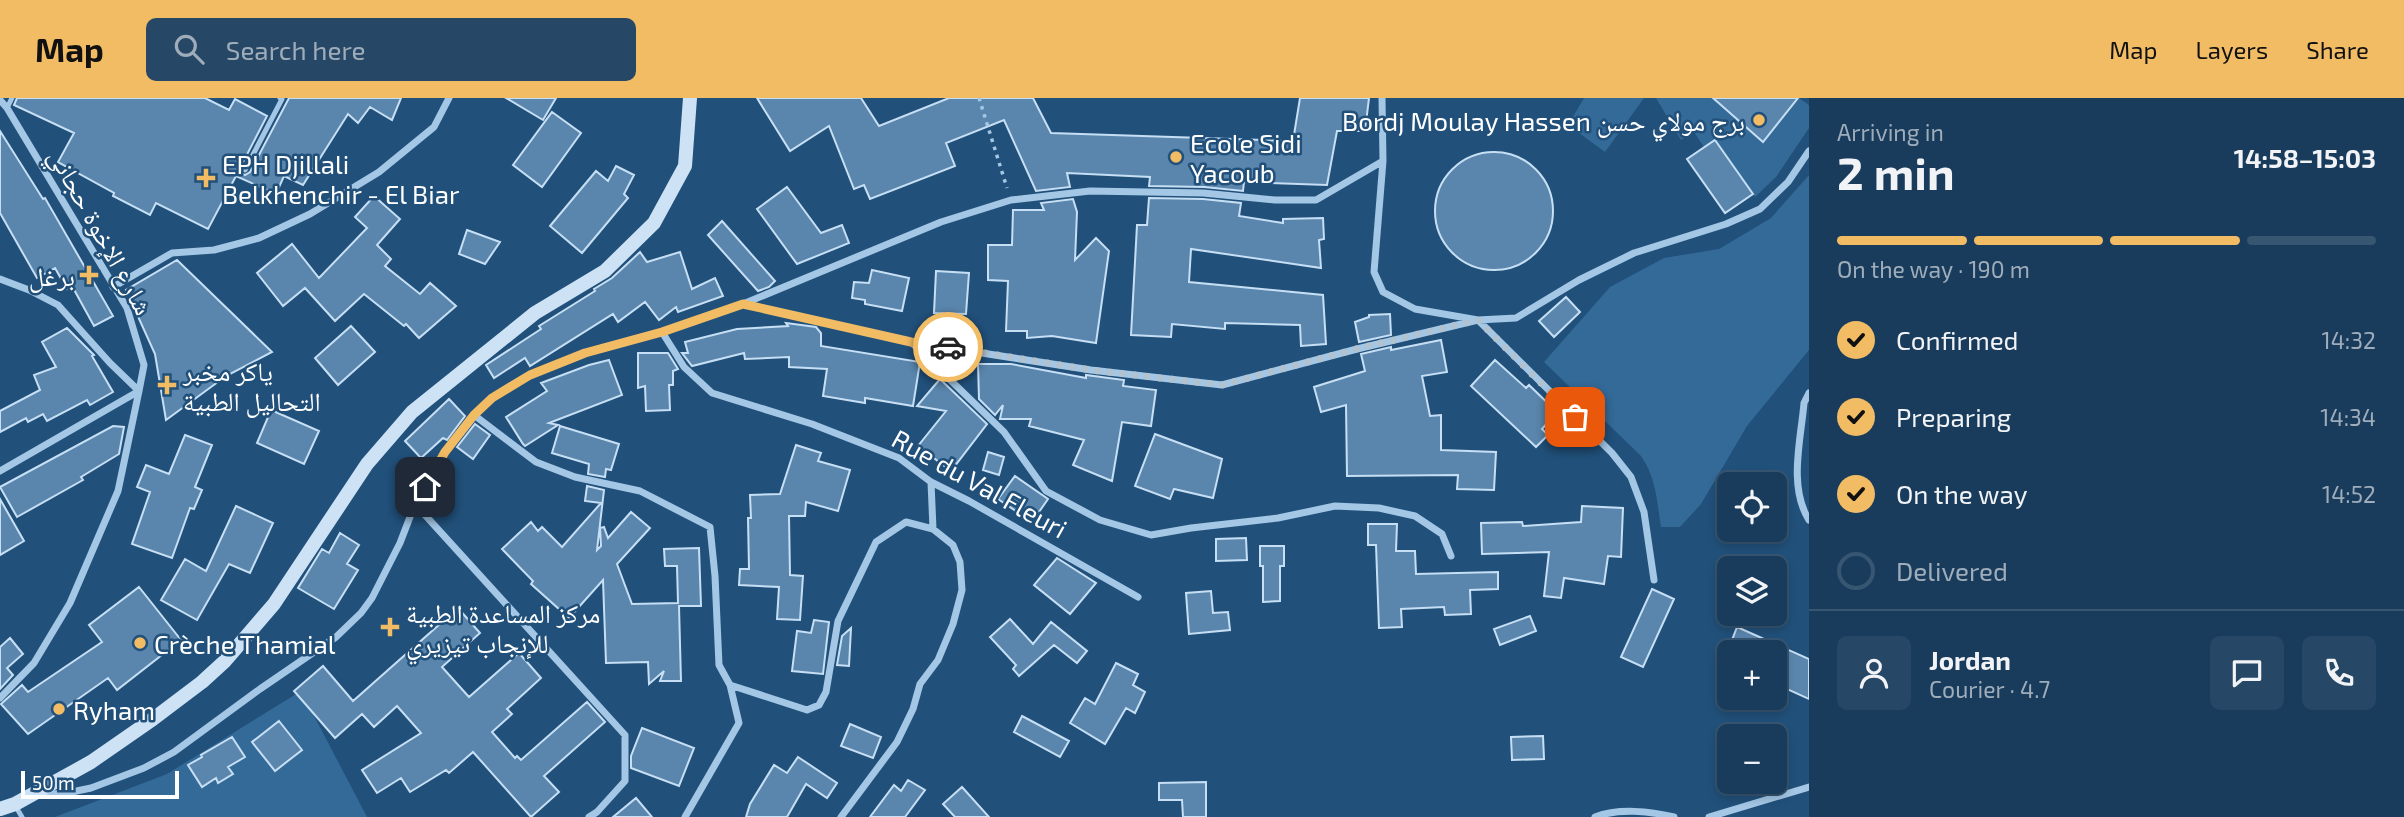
<!DOCTYPE html>
<html lang="en">
<head>
<meta charset="utf-8">
<style>
	:root { --surface:#193c5c; --page:#264765; --text:#f1f3f6; --muted:#9fadbb; --line:#375672; --accent:#f2bc65 }
	body { margin:0; font-family:"Exo 2","Noto Naskh Arabic",sans-serif; background:var(--page); color:var(--text); height:100vh; display:flex; flex-direction:column; font-size:26px; white-space:nowrap }
	* { box-sizing:border-box; margin:0 }
	p { font-size:23px; color:var(--muted) }
	.icon { flex:none; width:38px; height:38px; fill:none; stroke:currentColor; stroke-width:2; stroke-linecap:round; stroke-linejoin:round }
	.map { position:relative; flex:1; overflow:hidden }
	.side { display:flex; flex-direction:column; background:var(--surface); width:595px }
	.side>* { flex:none }
	.controls { position:absolute; left:1717px; top:374px; display:grid; gap:14px }
	.controls a { display:grid; place-items:center; width:70px; height:70px; border-radius:10px; background:var(--surface); box-shadow:0 4px 10px #0003,0 0 0 2px var(--line); font-size:35px }
	.scale { position:absolute; left:21px; bottom:18px; width:158px; box-sizing:border-box; padding-left:7px; border:4px solid #fff; border-top:0; font-size:19px; line-height:24px; white-space:nowrap; color:#fff; -webkit-text-stroke:5px #21507a; paint-order:stroke }
	.pin { position:absolute; display:grid; place-items:center; width:60px; height:60px; color:#fff; margin:-30px; border-radius:14px; box-shadow:0 4px 10px #0006 }
	.courier { position:absolute; display:grid; place-items:center; width:70px; height:70px; margin:-35px; border:5px solid #f2bc65; border-radius:50%; background:#fff; color:#222; box-shadow:0 2px 9px #0007 }
	.overview em { font-style:normal; font-weight:700 }
	.overview div { display:flex; flex-direction:column-reverse }
	.overview { display:flex; align-items:center; justify-content:space-between; height:119px; padding:0 28px }
	h1 { font-size:46px; font-weight:700; line-height:52px }
	.bar { display:grid; grid-template-columns:repeat(4,1fr); gap:10px 7px; align-content:center; height:84px; padding:0 28px }
	.bar i { height:9px; border-radius:5px; background:var(--line) }
	.bar .active { background:var(--accent) }
	.bar p { grid-column:span 4 }
	.line { display:flex; align-items:center; gap:18px; padding:0 28px; border-top:2px solid var(--line) }
	.line div { flex:1 }
	.round { display:grid; place-items:center; flex:none; width:74px; height:74px; border-radius:10px; background:var(--page) }
	ol { padding:0 28px; list-style:none }
	li { display:flex; align-items:center; gap:21px; height:77px }
	li p { margin-inline-start:auto }
	li .icon { padding:7px; border-radius:50%; background:var(--accent); color:#111; stroke-width:4 }
	li:last-child { color:var(--muted) }
	li i { width:38px; height:38px; border:4px solid var(--line); border-radius:50% }
	header { display:flex; align-items:center; gap:42px; box-sizing:border-box; height:98px; padding:0 35px; background:var(--accent); color:#111 }
	header strong { font-size:33px }
	nav { display:flex; gap:38px; margin-inline-start:auto; font-size:24px }
	.search { width:490px; height:63px; background:var(--page); display:flex; align-items:center; gap:18px; box-sizing:border-box; padding:0 24px; border-radius:10px; color:var(--muted); font-size:26px }
	main { display:flex; flex:1; min-height:0 }
	.map>svg:first-child { display:block }
</style>
</head>
<body>
<header>
<strong>Map</strong>
<div class="search"><svg class="icon" aria-label="search" viewBox="0 0 24 24"><circle cx="10" cy="10" r="6"/><path d="M15 15l6 6"/></svg>Search here</div>
<nav><a>Map</a><a>Layers</a><a>Share</a></nav>
</header>
<main>
<div class="map">
<svg width="1809" height="719" viewBox="0 0 1809 719">
	<rect width="100%" height="100%" fill="#21507a"/>
	<!-- green -->
	<path fill="#346a98" d="M1584,0H1644L1605,54L1568,27Z
		M1656,0H1713L1763,44L1799,0L1809,7V30L1776,79L1755,99L1715,42L1704,49L1694,34L1681,42Z
		M1809,77V252L1747,328L1701,406L1680,429H1661C1657,404 1656,379 1641,358L1544,264L1610,189L1664,160L1719,151L1771,120Z
		M301,593L367,719H55L167,676Z"/>
	<!-- building -->
	<path fill="#5a86ad" stroke="#c6dff4" stroke-width="2" d="M17,0H205L229,12L235,1L267,18L240,70V74L245,77L250,74L289,0H401L392,22L370,9L358,25L348,16L303,87L284,78L276,96L236,78L208,131L156,105L150,117L113,98L114,95L58,64L74,35L14,7Z
		M506,0H556L543,22Z
		M757,0H861L879,28L949,0H1033L1051,35L1293,43L1300,0H1369L1365,33H1337L1327,87L1244,84L1243,93L1204,89L1149,88L1150,79L1067,75L1070,89L1036,93L1004,22L946,45L955,68L870,101L864,87L854,91L829,28L790,53Z
		M1713,0H1798L1763,44Z
		M552,14L581,35L542,89L513,67Z
		M0,33L43,101L45,100L113,218L94,228L72,188L67,191L55,170L37,180L0,115Z
		M1715,42L1753,96L1725,115L1687,61Z
		M1435 113a59 59 0 1 1 118 0a59 59 0 1 1-118 0Z
		M616,68L634,77L624,96L628,100L582,155L550,128L596,73L608,83Z
		M787,89L821,135L842,127L849,145L797,166L757,111Z
		M374,98L400,121L377,147L391,161L385,168L420,196L430,185L456,208L419,240L406,226L404,228L364,196L335,223L305,190L283,208L257,175L292,146L319,180L367,130L355,119Z
		M1149,100L1203,101L1241,105L1239,118L1283,125V121L1323,120L1324,141L1319,142L1321,170L1191,151L1189,184L1323,197L1326,246L1301,248L1300,227L1225,225V231L1172,226L1171,239L1131,237L1137,127H1147Z
		M1073,101L1077,114L1075,162L1096,140L1109,153L1096,245L1052,238L1027,240V233H1006L1008,183L988,182V147H1012L1013,112H1044L1041,105Z
		M722,123L775,183L769,189L758,193L708,137Z
		M467,132L500,144L485,166L459,156Z
		M640,154L647,164L680,154L692,191L715,180L723,198L678,214L676,209L659,222L645,204L618,224L613,216L530,268L525,260L494,280L486,267L541,231L539,228L595,193L594,191L612,180Z
		M177,162L272,254L226,278L166,322L155,256L126,192Z
		M872,172L909,180L902,213L865,206V202L852,200L854,184L869,185Z
		M936,173L969,175L966,216L934,215Z
		M1566,199L1580,214L1554,239L1539,223Z
		M1390,216L1391,237L1359,244L1355,224L1369,219V217Z
		M786,225L816,229L821,235V248L920,264L913,308L865,300V305L823,298L827,271L789,269V259L745,261L744,255L692,268L682,255H688L685,244L737,231L788,228Z
		M351,228L375,254L338,287L315,260Z
		M67,230L94,257L92,258L113,294L90,307L87,302L47,323L43,316L28,324L26,320L0,334V313L40,292L34,277L56,269L42,244Z
		M1441,242L1447,274L1422,278L1430,318L1441,317V352L1496,354L1494,392L1457,391L1458,377L1347,378L1346,307L1321,314L1314,289L1365,273L1361,256L1391,249V252Z
		M638,255H668L678,271L673,273V287H669L670,312L646,313L645,288L638,290Z
		M609,262L622,297L549,325L558,327L525,348L523,346L506,319L547,293L541,285L589,267Z
		M1495,262L1526,290L1529,287L1557,314L1542,331L1548,337L1536,349L1471,288Z
		M978,266H1011L1086,280V277L1124,282L1123,288L1156,292L1151,328L1122,324L1112,383L1073,367L1084,342L1029,328L1031,321H1000L1003,307L995,317L979,301Z
		M940,281L987,326L951,373L918,348L946,313L917,308Z
		M449,301L465,318L447,342L443,340L421,360L405,343Z
		M271,312L319,333L304,366L257,345Z
		M475,326L490,337L473,361L457,349Z
		M113,328L124,329L119,356L81,379L83,382L17,419L0,389Z
		M560,328L619,346L611,372L606,371L605,379L588,376L589,366L552,355Z
		M1155,336L1222,361L1213,400L1174,391L1170,401L1135,388Z
		M185,337L212,347L195,389L202,392L194,411L190,410L172,460L132,446L150,394L137,389L146,367L169,376Z
		M796,347L821,355L818,363L850,372L838,413L806,404L805,418H789L790,477L803,478L800,522L777,521L779,489L739,487L740,471H749L748,420H751L750,397L780,396Z
		M988,354L1004,359L999,377L983,372Z
		M1015,378L1048,401L1032,424L998,401Z
		M587,388L604,392L597,452L601,448L600,430L604,429L608,440L631,414L650,430L617,466L632,506L678,505L677,468H665L664,451L699,450L701,508H679L681,583H660L664,573L649,586L648,564L606,565L603,482L569,520L531,486L533,483L502,451L531,424L538,433L542,429L562,449L601,405L585,403Z
		M0,401L24,443L0,457Z
		M236,408L273,425L250,475L229,466L197,522L161,502L185,461L206,473Z
		M1582,408L1623,410L1621,459L1608,458L1604,486L1564,480L1561,500L1544,498L1549,454L1482,456L1481,425L1522,424L1523,428L1581,424Z
		M1368,426H1397L1396,453H1415L1416,476L1498,474V491L1470,492L1471,516L1445,517L1444,509L1401,511L1402,529L1379,530L1376,447H1368Z
		M340,435L359,447L347,466L358,472L334,511L298,490L322,451L329,455Z
		M1246,440L1247,462L1216,463V441Z
		M1260,448H1284V468H1280V503L1263,504V468H1260Z
		M1057,460L1096,485L1070,516L1034,487Z
		M139,489L181,542L117,592L108,580L28,636L1,606L22,587L28,594L102,544L89,527Z
		M1652,491L1674,501L1643,569L1621,559Z
		M1211,493L1213,515L1228,514L1230,532L1189,536L1186,495Z
		M458,510L480,535L442,569L469,599L519,555L541,580L507,611L512,616L492,634L515,660L517,658L521,662L587,604L605,624L544,678L559,694L531,719L473,654L449,675L446,672L410,694L401,680L377,695L362,672L421,635L397,608L374,629L362,616L335,640L294,593L323,568L353,603Z
		M1530,518L1536,533L1500,547L1494,531Z
		M1010,521L1033,546L1051,524L1087,553L1077,565L1054,547L1019,578L1013,571L1016,567L990,539Z
		M814,522L829,524L823,576L792,573L797,533L811,535Z
		M1737,529L1809,561V601L1774,585V555H1727Z
		M851,530L849,568L837,567L842,538Z
		M10,540L23,556L7,570L13,577L0,591V549Z
		M1116,565L1138,576L1133,587L1145,594L1135,615L1126,610L1105,646L1070,625L1085,600L1095,606Z
		M1022,618L1069,643L1060,659L1014,634Z
		M279,623L302,652L275,673L252,644Z
		M850,626L881,639L873,660L841,648Z
		M642,630L694,650L679,688L631,670V658Z
		M1543,638L1544,661L1512,662L1511,639Z
		M232,639L245,659L228,669L233,676L218,685L216,680L202,689L188,667L202,659L201,657Z
		M798,659L837,685L827,700L806,686L787,719H746L750,706L774,667L787,675Z
		M908,682L925,692L905,719H870L894,687L901,693Z
		M1206,684V719H1183L1182,702H1159V685Z
		M962,689L989,719H955L943,706Z
		M636,700L652,719H613Z"/>
	<g fill="none" stroke-linecap="round" stroke-linejoin="round">
		<!-- path -->
		<path stroke="#a3c7e5" stroke-width="3.5" stroke-dasharray="3.5 5" stroke-linecap="butt" d="M979,0L1007,90"/>
		<!-- service -->
		<path stroke="#a3c7e5" stroke-width="5" d="M7,10L12,0
			M245,72L282,1L280,0
			M16,709L22,719"/>
		<!-- minor -->
		<path stroke="#a3c7e5" stroke-width="7" d="M0,2L7,10L127,210L144,267L139,293L0,373
			M1383,63L1374,174L1383,194L1415,211L1478,222L1612,355L1631,379L1644,414L1654,482
			M0,181L29,192L58,207L110,265L139,293L118,393L70,505L34,565L0,600
			M113,189L172,155L214,152L259,140L310,116L379,74L434,29L449,0
			M744,206L911,244L1091,272L1222,287L1357,251L1478,222L1516,220L1579,182L1634,155L1726,126L1760,111L1788,84L1809,53
			M662,234L684,269L712,295L812,326L899,360L931,384L969,403L1138,499
			M911,244L1004,334L1046,393L1100,422L1151,437L1191,430L1278,420L1335,408L1379,410L1415,418L1442,436L1451,458
			M1809,295L1804,305C1801,341 1788,389 1809,422
			M474,317L536,364L575,379L640,393L710,429L715,478L719,567L730,587L739,625L685,719
			M931,384L933,431
			M415,406L625,637V683L597,714L589,719
			M730,587L807,612L819,607L826,594L838,523L876,444L906,424L933,431L953,447L960,464L962,492L953,526L938,562L920,586L913,611L897,644L841,719
			M39,697L67,695L91,690L144,670L174,654L260,591L336,539L361,515L372,500L400,445L415,406L445,354L474,317L492,300L530,277L585,255L662,234L743,206L941,124L1011,102L1090,93L1203,95L1275,102H1316L1383,63L1382,0
			M1595,719C1618,710 1650,713 1674,719
			M1709,719L1809,689"/>
		<!-- secondary -->
		<path stroke="#cde2f5" stroke-width="14" d="M0,711L15,706L91,664L153,621L202,584L225,563L274,506L367,366L412,314L535,215L605,173L654,125L685,68L690,0"/>
	</g>
	<g fill="none" stroke-linecap="round" stroke-linejoin="round">
		<!-- done -->
		<path stroke="#b1c2d0" stroke-width="7" stroke-dasharray="0 12.6" d="M948,249L1091,272L1222,287L1356,251L1478,222L1575,319"/>
		<!-- route -->
		<path stroke="#f2bc65" stroke-width="9" d="M425,389L445,354L474,317L492,300L530,277L585,255L662,234L743,206L911,244L948,249"/>
	</g>
	<!-- markers -->
	<g fill="#f2bc65" stroke="#21507a" stroke-width="2.5">
		<circle cx="1759" cy="22" r="7"/>
		<circle cx="1176" cy="59" r="7"/>
		<path d="M202.5 69.5h7v7h7v7h-7v7h-7v-7h-7v-7h7z"/>
		<path d="M85.5 166.5h7v7h7v7h-7v7h-7v-7h-7v-7h7z"/>
		<path d="M163.5 276.5h7v7h7v7h-7v7h-7v-7h-7v-7h7z"/>
		<path d="M386.5 518.5h7v7h7v7h-7v7h-7v-7h-7v-7h7z"/>
		<circle cx="140" cy="545" r="7"/>
		<circle cx="59" cy="611" r="7"/>
	</g>
	<g text-anchor="middle" dominant-baseline="central" stroke-width="5" stroke-linejoin="round" paint-order="stroke">
		<!-- poi labels -->
		<g font-size="26" fill="#fff" stroke="#21507a" text-anchor="start">
			<text x="1745" y="22" text-anchor="end">Bordj Moulay Hassen برج مولاي حسن</text>
			<text x="1190" y="44">Ecole Sidi<tspan x="1190" dy="30">Yacoub</tspan></text>
			<text x="222" y="65">EPH Djillali<tspan x="222" dy="30">Belkhenchir - El Biar</tspan></text>
			<text x="75" y="177" text-anchor="end">برغل</text>
			<text x="183" y="272">ياكر مخبر<tspan x="183" dy="30">التحاليل الطبية</tspan></text>
			<text x="406" y="514">مركز المساعدة الطبية<tspan x="406" dy="30">للإنجاب تيزيري</tspan></text>
			<text x="154" y="545">Crèche Thamial</text>
			<text x="73" y="611">Ryham</text>
		</g>
		<!-- street labels -->
		<g font-size="26" fill="#fff" stroke="#21507a">
			<text transform="translate(102 133) rotate(61)">شارع الإخوة حجاني</text>
			<text transform="translate(980 385) rotate(29)">Rue du Val Fleuri</text>
		</g>
	</g>
</svg>
<div class="controls">
<a><svg class="icon" aria-label="locate" viewBox="0 0 24 24"><circle cx="12" cy="12" r="6"/><path d="M12 2v4M12 18v4M2 12h4M18 12h4"/></svg></a>
<a><svg class="icon" aria-label="layers" viewBox="0 0 24 24"><path d="M12 4l9 5-9 5-9-5zM3 14l9 5 9-5"/></svg></a>
<a>+</a>
<a>−</a>
</div>
<div class="scale">50 m</div>
<div class="pin" style="left:1575px;top:319px;background:#ea580c"><svg class="icon" aria-label="bag" viewBox="0 0 24 24"><path d="M5 8h14l-1 12H6zM9 8a3 3 0 0 1 6 0"/></svg></div>
<div class="pin" style="left:425px;top:389px;background:#1f2937"><svg class="icon" aria-label="home" viewBox="0 0 24 24"><path d="M3 11l9-7 9 7M6 9v11h12V9"/></svg></div>
<div class="courier" style="left:948px;top:249px"><svg class="icon" aria-label="car" viewBox="0 0 24 24"><path d="M5 17H2v-5l4-1 3-4h7l3 4 3 1v5h-3M9 17h6M6 11h13"/><circle cx="7" cy="17" r="2"/><circle cx="17" cy="17" r="2"/></svg></div>
</div>
<section class="side">
<div class="overview"><div><h1>2 min</h1><p>Arriving in</p></div><em>14:58–15:03</em></div>
<div class="bar"><i class="active"></i><i class="active"></i><i class="active"></i><i></i><p>On the way · 190 m</p></div>
<ol>
<li><svg class="icon" aria-label="check" viewBox="0 0 24 24"><path d="M5 12l5 5 9-10"/></svg>Confirmed<p>14:32</p></li>
<li><svg class="icon" aria-label="check" viewBox="0 0 24 24"><path d="M5 12l5 5 9-10"/></svg>Preparing<p>14:34</p></li>
<li><svg class="icon" aria-label="check" viewBox="0 0 24 24"><path d="M5 12l5 5 9-10"/></svg>On the way<p>14:52</p></li>
<li><i></i>Delivered</li>
</ol>
<div class="line" style="height:126px"><a class="round"><svg class="icon" aria-label="person" viewBox="0 0 24 24"><circle cx="12" cy="8" r="4"/><path d="M4 21q1-7 8-7t8 7"/></svg></a><div><b>Jordan</b><p>Courier · 4.7</p></div><a class="round"><svg class="icon" aria-label="chat" viewBox="0 0 24 24"><path d="M4 5h16v11H9l-5 4z"/></svg></a><a class="round"><svg class="icon" aria-label="phone" viewBox="0 0 24 24"><path d="M5 4h4l2 5-3 2q2 4 5 5l2-3 5 2v4C11 20 4 13 5 4z"/></svg></a></div>
</section>
</main>
</body>
</html>
